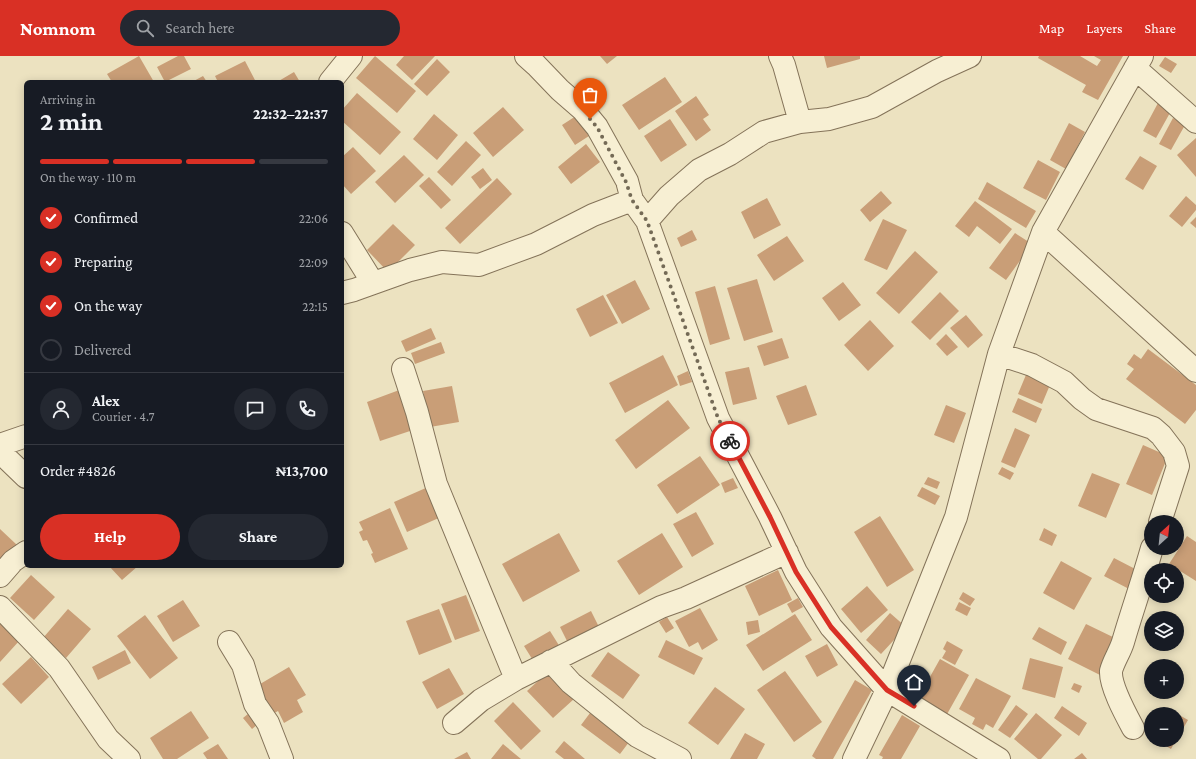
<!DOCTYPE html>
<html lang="en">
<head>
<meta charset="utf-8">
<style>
	:root { --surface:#171b24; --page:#242831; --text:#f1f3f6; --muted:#9ea1a6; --line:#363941; --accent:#d93025 }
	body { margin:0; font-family:"Crimson Pro",serif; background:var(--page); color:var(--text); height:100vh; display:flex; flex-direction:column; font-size:15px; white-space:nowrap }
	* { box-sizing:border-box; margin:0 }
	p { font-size:13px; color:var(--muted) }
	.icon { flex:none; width:22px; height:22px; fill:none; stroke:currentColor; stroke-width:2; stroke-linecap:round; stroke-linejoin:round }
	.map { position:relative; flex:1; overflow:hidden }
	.panel { position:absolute; left:24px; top:24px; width:320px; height:488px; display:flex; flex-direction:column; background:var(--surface); border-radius:6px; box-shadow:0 2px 10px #0003 }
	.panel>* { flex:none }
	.needle { width:26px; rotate:27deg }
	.controls { position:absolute; left:1144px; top:459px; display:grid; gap:8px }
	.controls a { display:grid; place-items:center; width:40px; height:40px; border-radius:50%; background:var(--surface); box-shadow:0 2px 10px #0003; font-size:20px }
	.pin { position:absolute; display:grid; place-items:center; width:34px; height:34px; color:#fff; margin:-41px -17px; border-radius:50% 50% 50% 0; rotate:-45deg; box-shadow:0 0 4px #0007 }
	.pin .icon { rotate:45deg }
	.courier { position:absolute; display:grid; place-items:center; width:40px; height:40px; margin:-20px; border:3px solid #d93025; border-radius:50%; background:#fff; color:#222; box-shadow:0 1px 5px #0007 }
	.summary em { font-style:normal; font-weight:700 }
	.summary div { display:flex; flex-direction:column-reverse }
	.summary { display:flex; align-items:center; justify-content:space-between; height:68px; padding:0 16px }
	h1 { font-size:26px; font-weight:700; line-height:30px }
	.bar { display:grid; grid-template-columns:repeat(4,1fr); gap:6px 4px; align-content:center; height:48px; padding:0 16px }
	.bar i { height:5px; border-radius:3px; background:var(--line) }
	.bar .current { background:var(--accent) }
	.bar p { grid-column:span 4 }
	.line { display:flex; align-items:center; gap:10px; padding:0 16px; border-top:1px solid var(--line) }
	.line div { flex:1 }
	.round { display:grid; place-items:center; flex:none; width:42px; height:42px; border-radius:21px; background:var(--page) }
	ol { padding:0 16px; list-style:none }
	li { display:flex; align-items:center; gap:12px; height:44px }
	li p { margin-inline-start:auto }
	li .icon { padding:4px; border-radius:50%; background:var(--accent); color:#fff; stroke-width:4 }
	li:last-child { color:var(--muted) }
	li i { width:22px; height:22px; border:2px solid var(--line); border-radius:50% }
	.button { display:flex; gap:8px; margin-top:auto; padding:8px 16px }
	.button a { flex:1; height:46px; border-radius:24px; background:var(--accent); color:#fff; font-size:16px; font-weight:700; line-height:46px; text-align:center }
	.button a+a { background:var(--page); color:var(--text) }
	header { display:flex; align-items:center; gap:24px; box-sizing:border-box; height:56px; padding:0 20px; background:var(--accent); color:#fff }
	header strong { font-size:19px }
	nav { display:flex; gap:22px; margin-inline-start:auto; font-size:14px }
	.search { width:280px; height:36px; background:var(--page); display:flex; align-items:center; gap:10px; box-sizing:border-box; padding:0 14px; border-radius:22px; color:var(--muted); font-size:15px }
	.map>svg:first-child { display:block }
</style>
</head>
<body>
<header>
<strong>Nomnom</strong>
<div class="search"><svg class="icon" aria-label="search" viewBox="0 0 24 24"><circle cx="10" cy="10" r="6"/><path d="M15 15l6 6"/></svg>Search here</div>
<nav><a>Map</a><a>Layers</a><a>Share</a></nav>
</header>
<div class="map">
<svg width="1196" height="703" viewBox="0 0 1196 703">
	<rect width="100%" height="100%" fill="#ece2c0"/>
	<!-- building -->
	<path fill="#c99e77" d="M139,0L154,26H112L107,18Z
		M178,0H184L191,13L165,26L157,11Z
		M375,0L416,35L397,57L356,22Z
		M404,0H435L412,24L396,9Z
		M600,0H617L607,8Z
		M824,0H860V3L827,12Z
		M1039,0H1080L1097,10L1101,4L1094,0H1123L1098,44L1082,36L1086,29L1038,2Z
		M1165,1L1177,8L1171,17L1159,10Z
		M437,3L450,16L427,40L414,28Z
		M245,5L256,26H218L215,20Z
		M294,16L300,26H277Z
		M203,20L207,26H192Z
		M665,21L682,46L639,74L622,49Z
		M357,37L401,76L380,99L342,65V54Z
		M696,40L709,59L703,63L711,74L696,85L675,55Z
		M1158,47L1171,55L1156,82L1143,75Z
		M503,51L524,74L493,101L473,77Z
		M434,58L458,79L437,104L413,83Z
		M576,60L589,80L575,89L562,69Z
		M1173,62L1185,69L1171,94L1159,88Z
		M670,63L687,89L661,106L644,80Z
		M1069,67L1085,76L1066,113L1050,104Z
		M1196,82V121L1177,99Z
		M466,85L481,99L452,130L437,116Z
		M586,88L600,106L571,128L558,111Z
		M353,91L376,115L351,138L342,128V101Z
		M404,99L424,119L395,147L375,126Z
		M1140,100L1157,110L1143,134L1125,123Z
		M1038,104L1060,116L1046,144L1023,132Z
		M483,112L492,124L480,133L471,121Z
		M429,121L451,144L441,153L419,130Z
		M497,122L512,138L460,188L445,172Z
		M987,126L1036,155L1026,172L978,143Z
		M881,135L892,147L870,166L860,154Z
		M1186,140L1196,149V154L1182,171L1169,160Z
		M767,142L781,169L754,183L741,156Z
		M975,145L1012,173L1000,188L977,170L969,181L955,170Z
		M1196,161V172L1190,167Z
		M883,163L907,174L887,214L864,204Z
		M393,168L415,189L388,216L367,194Z
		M692,174L697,184L681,191L677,182Z
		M1015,177L1032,188L1006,224L989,212Z
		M787,180L804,205L774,225L757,199Z
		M915,195L938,216L899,258L876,237Z
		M757,223L773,276L744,285L727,232Z
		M635,224L650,253L622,268L606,239Z
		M843,226L861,249L839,265L822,242Z
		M715,230L730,283L710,289L695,236Z
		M940,236L959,255L930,284L911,266Z
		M603,239L618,267L590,281L576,253Z
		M966,259L983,279L968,292L950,272Z
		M870,264L894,290L868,315L844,289Z
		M431,272L436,283L406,296L401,285Z
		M946,278L958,291L947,300L936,288Z
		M782,282L789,302L764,310L757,290Z
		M441,286L445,297L415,308L411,297Z
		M1148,293L1196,329V354L1185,368L1126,323L1134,313L1127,308L1134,298L1141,303Z
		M663,299L678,329L625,357L609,327Z
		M749,311L757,343L733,349L725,316Z
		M1028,314L1052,324L1042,348L1018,338Z
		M688,315L692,326L680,330L677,320Z
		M806,329L817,359L788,369L776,340Z
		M452,330L459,366L430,371L423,335Z
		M402,333L416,373L380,385L367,346Z
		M1018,342L1042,353L1036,367L1012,356Z
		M668,344L690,372L636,413L615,384Z
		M946,349L966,357L954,387L934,379Z
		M1015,372L1030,379L1015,412L1001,406Z
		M1143,389L1168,400L1152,439L1126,428Z
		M700,400L720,429L677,458L657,429Z
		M1002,411L1014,417L1010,424L998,418Z
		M1092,417L1120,428L1106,462L1078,450Z
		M928,421L940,426L937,433L924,428Z
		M733,422L738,432L725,437L721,427Z
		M428,431L441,461L407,476L394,446Z
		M922,431L940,440L935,449L917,440Z
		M390,452L408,493L375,507L371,498L373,497L367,484L363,485L359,476L363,474L359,466Z
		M696,456L714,488L692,501L673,468Z
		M880,460L914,514L887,531L854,476Z
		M1044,472L1057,479L1052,490L1039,484Z
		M0,473L17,489L0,508Z
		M559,477L580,515L523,546L502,508Z
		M662,477L683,511L639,539L617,505Z
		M1187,480L1196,486V525L1169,508Z
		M1114,502L1141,516L1131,534L1104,520Z
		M1061,505L1092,522L1074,554L1043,537Z
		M109,510H138L122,524Z
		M778,514L792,544L759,560L745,530Z
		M31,519L55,541L34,564L10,542Z
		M867,530L888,554L861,577L841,553Z
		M963,536L975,543L970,550L959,543Z
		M466,539L480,575L455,584L441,548Z
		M798,542L803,551L792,557L787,548Z
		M183,544L200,570L173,586L157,560Z
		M959,546L971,552L967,560L955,554Z
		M700,552L718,584L702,594L698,586L689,591L675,565Z
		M68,553L91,573L66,602L43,582Z
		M439,553L452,586L419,599L406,565Z
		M591,555L599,571L568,587L560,571Z
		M890,557L906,571L881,598L866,584Z
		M795,558L812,584L763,615L746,589Z
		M145,559L178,602L150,623L117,580Z
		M667,561L674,572L666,577L659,566Z
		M758,564L760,576L748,579L746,566Z
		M0,566L20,584L0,606Z
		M1086,568L1117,583L1100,619L1068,603Z
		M1039,571L1067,586L1061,599L1032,583Z
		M550,575L560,591L534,606L524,590Z
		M666,584L703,602L694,619L658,601Z
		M947,585L963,594L955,609L942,602L946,595L943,593Z
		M827,588L838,609L817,621L805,600Z
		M125,594L131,607L98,624L92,611Z
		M608,596L640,619L623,643L591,620Z
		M31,601L49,621L21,648L2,628Z
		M1030,602L1063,611L1055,642L1022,633Z
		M940,603L969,619L946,660L917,644Z
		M289,611L306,639L297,644L303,656L284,667L278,655L271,659L255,631Z
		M449,612L464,638L437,653L422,626Z
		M549,615L574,643L553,662L527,635Z
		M785,615L822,666L794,686L757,634Z
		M976,622L1011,640L993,672L986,668L983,674L972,668L975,662L959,653Z
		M855,624L872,634L833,703H816L812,700Z
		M1074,627L1082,630L1079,637L1071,633Z
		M715,631L745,653L718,689L688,667Z
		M513,646L541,675L521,694L494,665Z
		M1016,649L1028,658L1010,682L998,674Z
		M1062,650L1087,667L1079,680L1054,662Z
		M254,653L263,664L252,673L243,662Z
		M191,655L209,682L177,703H163L150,682Z
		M1174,656L1188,664L1177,683V658H1173Z
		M590,657L629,686L620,698L581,669Z
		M1036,657L1062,679L1041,703H1038L1014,683Z
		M902,659L920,670L901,703H882L883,701L879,699Z
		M745,677L765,688L757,703H730Z
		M1156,684H1176L1171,693Z
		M564,685L585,703H564L555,696Z
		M218,688L228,703H207L203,697Z
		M503,688L521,703H491Z
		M467,696L471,703H454Z
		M1082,697L1087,703H1074Z"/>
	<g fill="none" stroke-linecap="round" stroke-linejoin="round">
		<!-- street casing -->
		<g stroke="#847359" stroke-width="24">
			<path id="street" d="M526,0L536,9L560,34L583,54L597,71L627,125L632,144L647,165L718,362L770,461L796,516L831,571L887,634L999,703
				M1135,12L1196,66
				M330,26L351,0
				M800,66L829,63L872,51L937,15L970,0
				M647,165L669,140L699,114L730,98L764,76L800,66L784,9L780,0
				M1043,176L1196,315
				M342,177L373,227
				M342,237L354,234L410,214L442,206L479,209L536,188L593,159L632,144
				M999,298L1032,309L1064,326L1082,343L1096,353L1153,372L1161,379L1174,396L1178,410L1160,466
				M403,313L417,356L436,428L516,623
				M0,389L26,380
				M0,396L26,421
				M0,520L13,505L26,496
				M0,551L59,612L108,683L129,703
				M229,586L243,609L255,648L268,667L282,703
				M551,605L571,627L637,680L680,703
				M454,667L481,644L516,623L661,551L686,542L787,496
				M1133,672C1126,659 1110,630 1111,615C1113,606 1120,596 1123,586C1132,555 1143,524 1152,492
				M854,703L887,634L956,461L999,298L1043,176L1142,0"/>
		</g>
		<!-- street -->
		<use href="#street" stroke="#f7efd3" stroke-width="22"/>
	</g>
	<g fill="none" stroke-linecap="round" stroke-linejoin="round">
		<!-- done -->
		<path stroke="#746a56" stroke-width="4" stroke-dasharray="0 7.2" d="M590,63L597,71L626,126L632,144L647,165L718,362L730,385"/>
		<!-- route -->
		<path stroke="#d93025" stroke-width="5" d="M730,385L770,461L796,516L831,571L887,634L914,650"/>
	</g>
</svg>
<div class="controls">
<a><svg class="needle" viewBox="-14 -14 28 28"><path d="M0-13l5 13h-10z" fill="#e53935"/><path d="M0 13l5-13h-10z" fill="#9ea1a6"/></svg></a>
<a><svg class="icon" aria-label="locate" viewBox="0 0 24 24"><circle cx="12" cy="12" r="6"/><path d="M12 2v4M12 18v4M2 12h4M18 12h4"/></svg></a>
<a><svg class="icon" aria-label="layers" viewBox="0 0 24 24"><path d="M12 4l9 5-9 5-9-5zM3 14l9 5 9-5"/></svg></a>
<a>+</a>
<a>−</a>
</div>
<div class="pin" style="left:590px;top:63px;background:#ea580c"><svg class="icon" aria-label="bag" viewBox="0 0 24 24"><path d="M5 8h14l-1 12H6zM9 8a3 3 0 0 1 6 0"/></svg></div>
<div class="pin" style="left:914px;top:650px;background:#1f2937"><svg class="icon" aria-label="home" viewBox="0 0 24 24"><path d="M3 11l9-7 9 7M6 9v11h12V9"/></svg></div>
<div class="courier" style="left:730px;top:385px"><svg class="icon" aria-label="bike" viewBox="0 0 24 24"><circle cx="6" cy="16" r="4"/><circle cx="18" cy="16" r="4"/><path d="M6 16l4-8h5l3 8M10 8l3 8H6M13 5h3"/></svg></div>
<section class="panel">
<div class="summary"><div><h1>2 min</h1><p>Arriving in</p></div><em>22:32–22:37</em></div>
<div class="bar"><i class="current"></i><i class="current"></i><i class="current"></i><i></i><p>On the way · 110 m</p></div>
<ol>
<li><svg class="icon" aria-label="check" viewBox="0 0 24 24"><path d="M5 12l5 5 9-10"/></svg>Confirmed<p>22:06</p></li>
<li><svg class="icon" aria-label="check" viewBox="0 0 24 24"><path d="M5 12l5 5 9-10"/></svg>Preparing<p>22:09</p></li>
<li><svg class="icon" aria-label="check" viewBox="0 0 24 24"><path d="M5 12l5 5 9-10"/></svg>On the way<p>22:15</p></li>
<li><i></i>Delivered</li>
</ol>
<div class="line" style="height:72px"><a class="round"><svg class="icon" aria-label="person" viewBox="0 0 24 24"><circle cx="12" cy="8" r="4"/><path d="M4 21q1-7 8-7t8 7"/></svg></a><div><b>Alex</b><p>Courier · 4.7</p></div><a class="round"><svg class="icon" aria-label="chat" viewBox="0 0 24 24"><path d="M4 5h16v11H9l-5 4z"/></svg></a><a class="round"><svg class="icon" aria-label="phone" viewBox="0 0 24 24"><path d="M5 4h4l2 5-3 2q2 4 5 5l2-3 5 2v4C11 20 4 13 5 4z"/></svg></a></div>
<div class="line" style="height:52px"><div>Order #4826</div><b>₦13,700</b></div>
<div class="button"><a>Help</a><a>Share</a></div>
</section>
</div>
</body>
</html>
